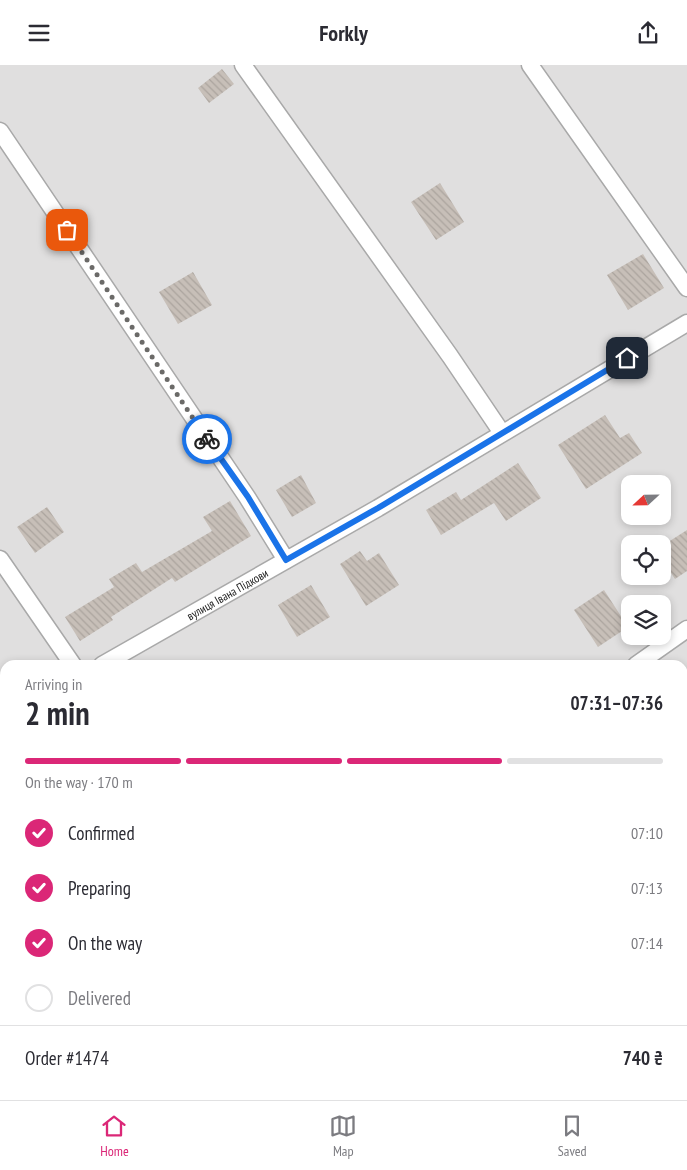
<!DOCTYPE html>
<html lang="en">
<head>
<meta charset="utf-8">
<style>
	:root { --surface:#fff; --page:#f7f7f7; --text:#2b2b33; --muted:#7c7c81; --line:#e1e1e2; --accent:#db2777 }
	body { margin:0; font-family:"PT Sans Narrow",sans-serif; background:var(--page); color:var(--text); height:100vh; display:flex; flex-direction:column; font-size:19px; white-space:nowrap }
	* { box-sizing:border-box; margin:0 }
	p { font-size:16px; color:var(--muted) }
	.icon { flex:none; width:28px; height:28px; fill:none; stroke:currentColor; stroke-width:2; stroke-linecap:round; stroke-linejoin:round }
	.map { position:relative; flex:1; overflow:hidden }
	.panel { position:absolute; left:0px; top:595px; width:688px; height:440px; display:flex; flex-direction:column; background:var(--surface); border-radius:15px 15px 0 0; box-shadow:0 2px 8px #0003 }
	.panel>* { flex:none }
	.needle { width:32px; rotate:248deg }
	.controls { position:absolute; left:621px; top:410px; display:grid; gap:10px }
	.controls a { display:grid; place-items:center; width:50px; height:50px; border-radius:10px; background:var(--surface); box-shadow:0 2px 8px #0003; font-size:25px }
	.pin { position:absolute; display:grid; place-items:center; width:42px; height:42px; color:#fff; margin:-21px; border-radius:10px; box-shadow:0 2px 8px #0006 }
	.courier { position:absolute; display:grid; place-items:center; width:50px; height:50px; margin:-25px; border:4px solid #1a73e8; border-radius:50%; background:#fff; color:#222; box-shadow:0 1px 6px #0007 }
	.overview em { font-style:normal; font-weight:600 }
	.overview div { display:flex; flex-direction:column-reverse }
	.overview { display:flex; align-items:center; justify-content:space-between; height:85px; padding:0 25px }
	h1 { font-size:32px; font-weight:600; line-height:38px }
	.bar { display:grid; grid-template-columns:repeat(4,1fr); gap:8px 5px; align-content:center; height:60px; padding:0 25px }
	.bar i { height:6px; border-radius:4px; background:var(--line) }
	.bar .active { background:var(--accent) }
	.bar p { grid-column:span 4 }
	.line { display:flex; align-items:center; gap:12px; padding:0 25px; border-top:1px solid var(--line) }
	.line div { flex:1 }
	ol { padding:0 25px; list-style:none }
	li { display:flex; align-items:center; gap:15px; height:55px }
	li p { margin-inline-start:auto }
	li .icon { padding:5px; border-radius:50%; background:var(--accent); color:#fff; stroke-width:4 }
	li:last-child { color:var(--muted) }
	li i { width:28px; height:28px; border:2px solid var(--line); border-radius:50% }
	header { display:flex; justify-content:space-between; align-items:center; height:65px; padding:0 25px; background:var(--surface); font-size:22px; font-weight:600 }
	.menu { display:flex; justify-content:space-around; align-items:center; height:70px; border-top:1px solid var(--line); background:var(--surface); font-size:14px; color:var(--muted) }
	.menu a { display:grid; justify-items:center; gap:2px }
	.menu .active { color:var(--accent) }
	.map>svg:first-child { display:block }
</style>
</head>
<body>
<header><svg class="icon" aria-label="menu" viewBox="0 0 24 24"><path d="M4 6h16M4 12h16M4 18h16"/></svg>Forkly<svg class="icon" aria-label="share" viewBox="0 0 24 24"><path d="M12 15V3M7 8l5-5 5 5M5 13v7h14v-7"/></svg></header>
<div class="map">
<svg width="687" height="1035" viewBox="0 0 687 1035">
	<defs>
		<pattern id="building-back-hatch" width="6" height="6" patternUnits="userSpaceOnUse" patternTransform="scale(1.25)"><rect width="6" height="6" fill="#c7bfb8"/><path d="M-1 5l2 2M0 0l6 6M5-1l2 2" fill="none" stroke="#aba49e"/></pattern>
	</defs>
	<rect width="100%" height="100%" fill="#f2efe9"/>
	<!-- residential -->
	<path fill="#e0dfdf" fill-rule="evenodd" d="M0,0H687V968L683,971L682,600H5V1030H606L599,1035H0ZM630,419H662V451H630ZM630,479H662V511H630ZM630,539H662V571H630Z"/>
	<!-- building -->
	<path fill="url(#building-back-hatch)" d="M222,4L234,19L209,38L198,23Z
		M440,118L464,157L436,175L411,137Z
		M643,189L664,223L628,245L607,210Z
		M193,207L212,240L178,259L159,227Z
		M605,350L620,373L629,368L642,388L586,424L558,380Z
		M518,398L541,433L506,456L494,438L441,470L426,445L456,427L461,435Z
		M301,410L316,438L292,452L276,425Z
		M230,436L251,471L175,517L172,513L111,552L113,555L80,576L65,552L114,522L109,514L136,498L142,507L212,466L203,452Z
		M47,442L64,467L35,488L17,462Z
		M687,465V506L675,514L662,494V481Z
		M360,486L367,496L379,488L399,520L366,541L340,499Z
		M311,520L330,552L297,572L278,540Z
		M604,525L628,562L598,582L574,545Z"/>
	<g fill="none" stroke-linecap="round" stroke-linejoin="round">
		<!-- minor casing -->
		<g stroke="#a9a9a9" stroke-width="19">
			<g id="minor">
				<path d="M243,0L450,291L502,368"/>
				<path d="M530,0L687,223"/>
				<path d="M0,66L247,432L286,495"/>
				<path d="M0,494L73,600"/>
				<path id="s1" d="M102,600L378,443L687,258"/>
				<path d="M636,600L687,564"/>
				<path d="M0,660L5,657"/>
				<path d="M0,867L5,874"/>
				<path d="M187,1030L192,1035"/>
				<path d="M141,1035L147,1030"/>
			</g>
		</g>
		<!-- tertiary casing -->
		<g stroke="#a9a9a9" stroke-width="24">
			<path id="tertiary" d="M682,986L687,982
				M618,1035L625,1030"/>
		</g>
		<!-- minor -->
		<use href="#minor" stroke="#fff" stroke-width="16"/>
		<!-- tertiary -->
		<use href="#tertiary" stroke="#fff" stroke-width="21"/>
	</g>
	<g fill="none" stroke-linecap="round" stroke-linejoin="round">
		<!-- done -->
		<path stroke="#6b6a68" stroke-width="5" stroke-dasharray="0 9" d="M67,165L207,374"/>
		<!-- route -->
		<path stroke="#1a73e8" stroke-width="6" d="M207,374L248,432L286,495L378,443L627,293"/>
	</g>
	<g text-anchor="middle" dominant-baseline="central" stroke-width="4" stroke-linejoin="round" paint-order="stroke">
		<!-- street labels -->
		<g font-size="12" fill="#222" stroke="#fff">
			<text stroke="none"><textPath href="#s1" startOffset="144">вулиця Івана Підкови</textPath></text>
		</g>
	</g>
</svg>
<div class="controls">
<a><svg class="needle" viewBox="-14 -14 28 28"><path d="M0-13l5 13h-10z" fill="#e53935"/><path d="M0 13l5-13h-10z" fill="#7c7c81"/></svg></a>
<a><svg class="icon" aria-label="locate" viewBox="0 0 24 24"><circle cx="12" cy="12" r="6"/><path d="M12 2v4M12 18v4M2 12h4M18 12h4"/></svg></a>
<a><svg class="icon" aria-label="layers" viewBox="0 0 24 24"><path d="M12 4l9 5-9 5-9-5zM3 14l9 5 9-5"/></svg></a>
</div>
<div class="pin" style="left:67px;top:165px;background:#ea580c"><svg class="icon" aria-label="bag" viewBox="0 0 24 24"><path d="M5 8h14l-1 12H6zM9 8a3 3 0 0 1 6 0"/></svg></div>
<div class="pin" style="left:627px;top:293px;background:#1f2937"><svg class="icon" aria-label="home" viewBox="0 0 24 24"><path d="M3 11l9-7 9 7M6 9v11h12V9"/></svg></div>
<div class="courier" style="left:207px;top:374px"><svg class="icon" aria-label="bike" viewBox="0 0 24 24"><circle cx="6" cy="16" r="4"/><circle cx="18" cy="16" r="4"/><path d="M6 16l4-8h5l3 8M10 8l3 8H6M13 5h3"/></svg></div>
<section class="panel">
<div class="overview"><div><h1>2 min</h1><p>Arriving in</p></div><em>07:31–07:36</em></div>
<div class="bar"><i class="active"></i><i class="active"></i><i class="active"></i><i></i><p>On the way · 170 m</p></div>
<ol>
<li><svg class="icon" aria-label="check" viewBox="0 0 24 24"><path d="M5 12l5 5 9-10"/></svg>Confirmed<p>07:10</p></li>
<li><svg class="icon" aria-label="check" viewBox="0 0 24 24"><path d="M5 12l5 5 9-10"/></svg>Preparing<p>07:13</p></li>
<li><svg class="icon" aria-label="check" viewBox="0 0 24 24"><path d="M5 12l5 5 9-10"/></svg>On the way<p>07:14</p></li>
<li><i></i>Delivered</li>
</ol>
<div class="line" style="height:65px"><div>Order #1474</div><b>740 ₴</b></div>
</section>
</div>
<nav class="menu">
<a class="active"><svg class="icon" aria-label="home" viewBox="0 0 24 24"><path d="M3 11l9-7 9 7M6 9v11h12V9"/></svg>Home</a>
<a><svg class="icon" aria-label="map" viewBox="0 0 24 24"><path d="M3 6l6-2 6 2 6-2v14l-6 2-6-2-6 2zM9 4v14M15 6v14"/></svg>Map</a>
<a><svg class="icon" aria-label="saved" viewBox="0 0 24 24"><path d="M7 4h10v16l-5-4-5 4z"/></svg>Saved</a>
</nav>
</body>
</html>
